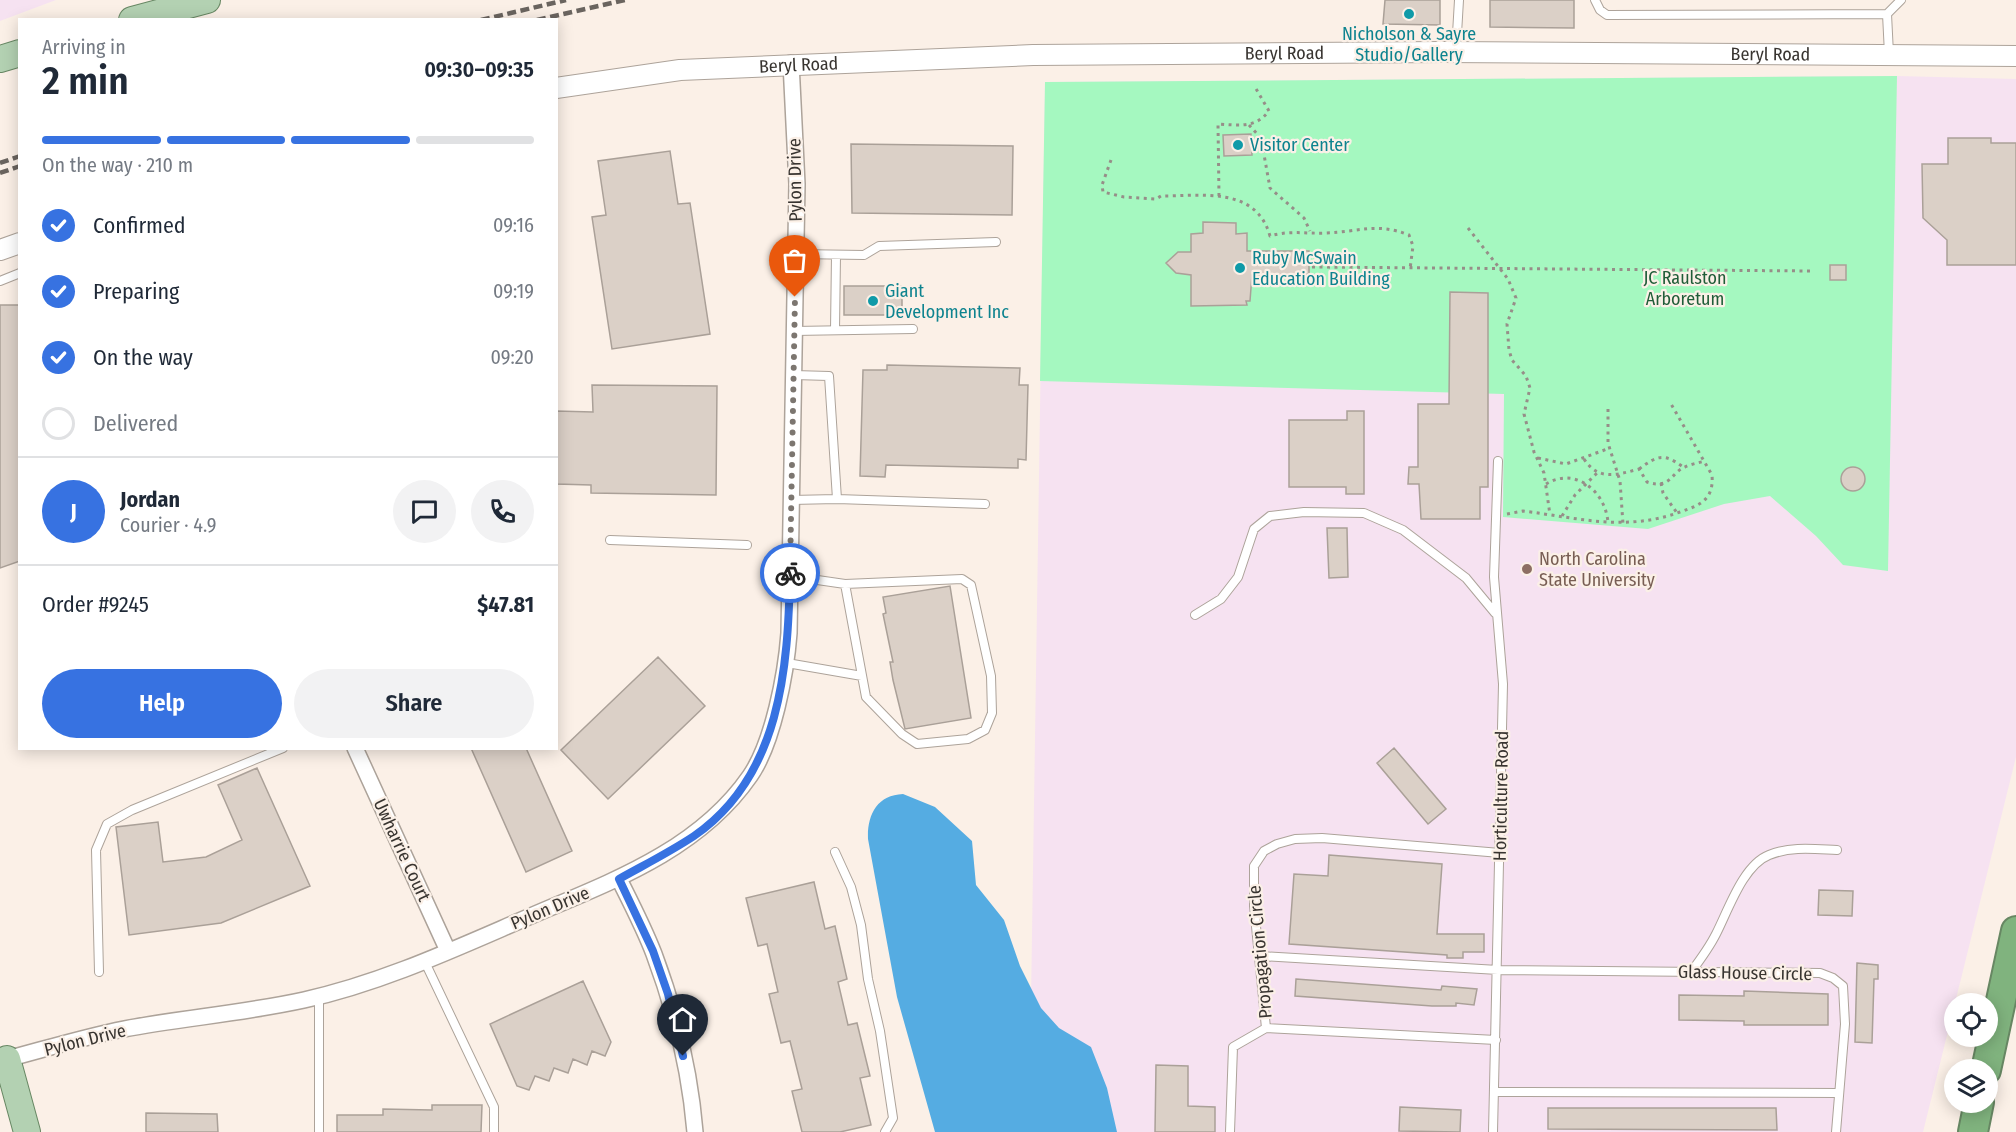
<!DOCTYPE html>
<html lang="en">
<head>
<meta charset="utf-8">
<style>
	:root { --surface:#fff; --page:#f2f2f3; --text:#1f2937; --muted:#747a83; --line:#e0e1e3; --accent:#3772e1 }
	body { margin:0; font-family:"Fira Sans Condensed",sans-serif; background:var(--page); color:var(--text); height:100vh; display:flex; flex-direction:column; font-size:22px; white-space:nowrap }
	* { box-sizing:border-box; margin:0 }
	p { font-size:20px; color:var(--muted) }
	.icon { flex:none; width:33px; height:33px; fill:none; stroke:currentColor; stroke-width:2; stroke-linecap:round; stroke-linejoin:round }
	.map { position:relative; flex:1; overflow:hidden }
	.drawer { position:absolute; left:18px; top:18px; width:540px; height:732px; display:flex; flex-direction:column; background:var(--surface); border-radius:0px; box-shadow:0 3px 15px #0003 }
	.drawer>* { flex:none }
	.fabs { position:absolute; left:1944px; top:993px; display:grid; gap:12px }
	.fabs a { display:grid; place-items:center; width:54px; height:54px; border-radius:50%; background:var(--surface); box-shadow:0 3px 15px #0003; font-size:30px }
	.pin { position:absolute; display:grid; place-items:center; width:51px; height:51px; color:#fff; margin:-62px -26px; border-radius:50% 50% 50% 0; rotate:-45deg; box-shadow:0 0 6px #0007 }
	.pin .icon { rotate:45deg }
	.courier { position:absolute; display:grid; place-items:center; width:60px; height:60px; margin:-30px; border:4px solid #3772e1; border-radius:50%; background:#fff; color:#222; box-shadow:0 2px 8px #0007 }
	.summary em { font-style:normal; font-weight:600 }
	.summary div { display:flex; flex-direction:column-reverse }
	.summary { display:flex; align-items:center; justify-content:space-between; height:102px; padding:0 24px }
	h1 { font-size:39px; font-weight:600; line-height:45px }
	.bar { display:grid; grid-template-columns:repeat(4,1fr); gap:9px 6px; align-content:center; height:72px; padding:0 24px }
	.bar i { height:8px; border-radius:4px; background:var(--line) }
	.bar .active { background:var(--accent) }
	.bar p { grid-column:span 4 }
	.line { display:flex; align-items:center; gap:15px; padding:0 24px; border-top:2px solid var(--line) }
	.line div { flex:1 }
	.round { display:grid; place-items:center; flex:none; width:63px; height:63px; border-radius:32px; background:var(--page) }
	ol { padding:0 24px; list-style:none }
	li { display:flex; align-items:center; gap:18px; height:66px }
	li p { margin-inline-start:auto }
	li .icon { padding:6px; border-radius:50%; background:var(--accent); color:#fff; stroke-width:4 }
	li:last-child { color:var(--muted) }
	li i { width:33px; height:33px; border:3px solid var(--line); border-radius:50% }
	.primary-button { display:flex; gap:12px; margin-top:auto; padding:12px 24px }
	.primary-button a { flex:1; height:69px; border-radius:36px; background:var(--accent); color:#fff; font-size:24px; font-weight:600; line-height:69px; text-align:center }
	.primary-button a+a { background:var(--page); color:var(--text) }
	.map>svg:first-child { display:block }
</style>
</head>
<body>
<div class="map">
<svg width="2016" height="1132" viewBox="0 0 2016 1132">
	<rect width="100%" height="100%" fill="#fbf0e7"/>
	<!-- education -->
	<path fill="#f6e2f1" d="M0,0H56L0,21Z
		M1897,76L2016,79V757L1923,1132H1029L1045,82Z"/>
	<!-- green -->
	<path fill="#a5f8c0" d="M1897,76L1888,571L1843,565L1816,536L1770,496L1724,504L1648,529L1503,517L1504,394L1040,381L1045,82Z"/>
	<!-- water -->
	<path fill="#55ace2" d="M903,794L935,807L972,841L976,885L1004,920L1020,966L1041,1008L1059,1028L1091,1047L1107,1088L1117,1132H935L897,997L868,839C867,815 877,795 903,794Z"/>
	<!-- building -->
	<path fill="#dbd0c7" stroke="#aaa098" stroke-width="1.5" d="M1385,0H1440V25L1383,24Z
		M1490,0H1574V28L1490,27Z
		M1251,134L1252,155L1224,156L1223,135Z
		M1948,138H1991V143H2016V265H1947V240L1923,218L1922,164H1948Z
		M851,144L1013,146L1012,215L852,213Z
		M670,151L678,204L690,203L710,334L612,349L592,217L606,215L598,161Z
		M1203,222L1236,223V234L1247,233V251H1309V274L1252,275L1250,301H1246L1247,305L1191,306V275L1176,273L1166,263L1178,252H1191V234L1203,233Z
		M1830,265H1846V280H1830Z
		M844,286H902V315H844Z
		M1450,292L1488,293V487H1480V519H1421L1419,484H1408L1409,467H1418V404H1449Z
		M0,305H20V561L0,568Z
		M887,365L1020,368L1019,385H1028L1026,460L1018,459V468L886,465L885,477L860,476L863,370H887Z
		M592,385L717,386L716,495L591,493V485L556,484V411L593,412Z
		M1347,411H1364V494H1346V487H1289V420H1347Z
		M1841 479a12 12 0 1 1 24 0a12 12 0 1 1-24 0Z
		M1327,528H1347L1348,577L1329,578Z
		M950,586L971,718L905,729L893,680L890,662H893L883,614L886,613L883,597Z
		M658,657L705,706L608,799L561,750Z
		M471,748H526L572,851L526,872Z
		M1394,748L1446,809L1428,824L1377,763Z
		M257,768L310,886L221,923L129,935L116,827L158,822L163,862L206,857L242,840L218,785Z
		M1329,855L1442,864L1437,934H1484V952H1463V958H1447V955L1289,944L1294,874L1328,876Z
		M814,882L825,929L835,926L847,979L838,982L848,1025L857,1023L870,1076L860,1078L871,1125L840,1132H802L792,1091L802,1089L790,1041L781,1043L769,994L778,992L767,944L758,946L746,898Z
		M1819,890L1853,891L1852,916L1818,915Z
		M1857,963L1878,965V979H1874L1872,1043L1855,1042Z
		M1296,979L1441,990L1442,986L1477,989L1474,1005L1456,1003V1006H1432L1295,996Z
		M583,981L611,1042L605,1056L592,1051L587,1065L573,1059L568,1073L554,1068L549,1081L535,1076L529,1090L517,1086L490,1024Z
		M1744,991L1828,994V1025H1744V1021L1679,1020V995L1744,996Z
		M1156,1065L1188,1066V1106L1215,1107V1132H1155Z
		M432,1105H482L481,1132H337V1115H383V1109L432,1110Z
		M1400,1107L1461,1110L1460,1132L1399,1131Z
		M1548,1108H1776L1777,1130L1548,1129Z
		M146,1113L217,1114L218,1132H146Z"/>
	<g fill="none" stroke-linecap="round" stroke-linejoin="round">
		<!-- service casing -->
		<g stroke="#ada39a" stroke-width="10">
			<path id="service" d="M1595,0L1600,10L1607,15L1887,14L1889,54
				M1887,14L1901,0
				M1456,51L1459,0
				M796,254L864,255L879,246L996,242
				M0,281L20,273
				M835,330L836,255
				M794,331L913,329
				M794,375L829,376L837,499L985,504
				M791,500L837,499
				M610,540L747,545
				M790,576L845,584L962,579L971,585L991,676L992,713L985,730L968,739L917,744L902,734L866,697L845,584
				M1195,615L1221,599L1238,577L1254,529L1270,516L1304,512L1364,513L1403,530L1466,578L1495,613
				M787,663L862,676
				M835,852L851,887L861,925L868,979L880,1031L893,1118L885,1132
				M1260,956L1498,970L1820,973L1833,978L1843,986L1845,1024L1836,1132
				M424,960L494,1107V1132
				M99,972L96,850L107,824L132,810L283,748
				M1691,972C1700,960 1709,948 1716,934C1728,911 1743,865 1769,855C1791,846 1814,849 1837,850
				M1496,1040L1266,1028L1254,906V866L1264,851L1277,844L1295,839L1322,838L1500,853
				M1495,1092L1839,1093
				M319,1132V996
				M1230,1132L1233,1047L1266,1028
				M1493,1132L1503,684L1494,577L1498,461"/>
		</g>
		<!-- minor casing -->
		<g stroke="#ada39a" stroke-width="18">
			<path id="minor" d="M355,748L448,951
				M619,879C631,903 644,928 654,954C675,1010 690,1072 695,1132
				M7,1059C45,1049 84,1037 124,1029C183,1018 245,1013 304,1000C390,981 471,941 552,907C626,876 703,844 750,776C773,743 786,674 789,633L797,184L791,63"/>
		</g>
		<!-- tertiary casing -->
		<g stroke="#ada39a" stroke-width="22">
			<g id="tertiary">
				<path id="s1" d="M556,88L680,70L1033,55L1443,52L2016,56"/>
				<path d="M0,250L20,243"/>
			</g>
		</g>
		<!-- primary casing -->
		<g stroke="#678763" stroke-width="28">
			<path id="primary" d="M132,20L207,0
				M0,59L20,53
				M7,1059L27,1132"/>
		</g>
		<!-- motorway casing -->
		<g stroke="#678763" stroke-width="32">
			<path id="motorway" d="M1986,1070L2016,931
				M1973,1132L1979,1102"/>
		</g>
		<!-- path -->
		<path stroke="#968e88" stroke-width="3" stroke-dasharray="3 4.5" stroke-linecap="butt" d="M1249,125L1261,138L1270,188L1304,218L1310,231
			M1111,160L1102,185L1103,192L1124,197L1156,199L1161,196C1202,196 1256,186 1270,236C1290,230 1306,234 1326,233C1358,232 1377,222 1409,235L1413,246L1410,269
			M1219,196L1218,124C1238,125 1255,129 1269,111L1255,87
			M1468,228L1508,279L1516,298L1507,324L1509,350L1512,360L1526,376L1530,388L1524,414L1534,452L1544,473L1550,515
			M1312,267L1811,271
			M1608,409V443L1620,481L1623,524
			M1538,458L1566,464L1610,448
			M1584,459C1598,481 1617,475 1639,469L1647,482C1671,490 1671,472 1685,467C1691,464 1698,463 1705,461
			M1639,469C1658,455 1664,453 1683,467
			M1661,483L1663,493L1677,513
			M1546,484C1576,466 1606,492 1608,523
			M1507,514L1523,511C1579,518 1625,532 1680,512C1701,505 1714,499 1712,475L1671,404
			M1562,516L1575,495L1597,473"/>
		<!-- service -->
		<use href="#service" stroke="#fff" stroke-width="8"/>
		<!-- minor -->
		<use href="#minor" stroke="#fff" stroke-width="15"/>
		<!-- tertiary -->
		<use href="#tertiary" stroke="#fff" stroke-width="20"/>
		<!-- primary -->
		<use href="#primary" stroke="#b3d1b2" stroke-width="26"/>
		<!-- motorway -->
		<use href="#motorway" stroke="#80b37e" stroke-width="28"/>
		<!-- rail -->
		<path stroke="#6a645f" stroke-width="4.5" stroke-dasharray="9 4.5" stroke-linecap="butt" d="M481,20L566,0
			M537,20L625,0
			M0,163L20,156
			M0,173L20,166"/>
	</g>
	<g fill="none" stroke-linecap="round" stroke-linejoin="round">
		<!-- done -->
		<path stroke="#7c7670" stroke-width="6" stroke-dasharray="0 10.8" d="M790,573L795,297"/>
		<!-- route -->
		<path stroke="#3772e1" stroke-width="8" d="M683,1056L668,994L653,951L619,879C644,865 670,852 694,836C781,776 788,668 790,573"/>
	</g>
	<!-- markers -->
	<g fill="#0f9aa8" stroke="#fbf0e7" stroke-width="2">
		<circle cx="1409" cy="14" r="6"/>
		<circle cx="1238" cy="145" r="6"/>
		<circle cx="1240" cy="268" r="6"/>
		<circle cx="873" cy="301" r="6"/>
	</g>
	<circle fill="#8d6e63" stroke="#fbf0e7" stroke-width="2" cx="1527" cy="569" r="6"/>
	<g text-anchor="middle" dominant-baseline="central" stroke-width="4.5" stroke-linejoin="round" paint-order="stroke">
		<!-- culture labels -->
		<g font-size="18" fill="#0d838f" stroke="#fbf0e7" text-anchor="start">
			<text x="1409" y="34" text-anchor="middle">Nicholson &amp; Sayre<tspan x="1409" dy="21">Studio/Gallery</tspan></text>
			<text x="1250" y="145">Visitor Center</text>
			<text x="1252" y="258">Ruby McSwain<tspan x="1252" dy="21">Education Building</tspan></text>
			<text x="885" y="291">Giant<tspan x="885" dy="21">Development Inc</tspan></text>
		</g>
		<!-- street labels -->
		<g font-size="18" fill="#383430" stroke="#fbf0e7">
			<text stroke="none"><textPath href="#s1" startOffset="730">Beryl Road</textPath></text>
			<text stroke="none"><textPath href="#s1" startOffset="1216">Beryl Road</textPath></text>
			<text stroke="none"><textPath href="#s1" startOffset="244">Beryl Road</textPath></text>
			<text transform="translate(795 180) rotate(-91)">Pylon Drive</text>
			<text transform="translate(1501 796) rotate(-89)">Horticulture Road</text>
			<text transform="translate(402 850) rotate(65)">Uwharrie Court</text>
			<text transform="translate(550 908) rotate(-23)">Pylon Drive</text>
			<text transform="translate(1260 952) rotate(-95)">Propagation Circle</text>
			<text transform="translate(1745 973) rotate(1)">Glass House Circle</text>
			<text transform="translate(85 1040) rotate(-14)">Pylon Drive</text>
		</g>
		<!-- park labels -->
		<g font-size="18" fill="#205d38" stroke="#fbf0e7">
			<text x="1685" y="278">JC Raulston<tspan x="1685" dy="21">Arboretum</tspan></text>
		</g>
		<!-- education labels -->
		<g font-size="18" fill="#785e54" stroke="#fbf0e7" text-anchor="start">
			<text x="1539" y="559">North Carolina<tspan x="1539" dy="21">State University</tspan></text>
		</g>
	</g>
</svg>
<div class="fabs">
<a><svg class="icon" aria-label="locate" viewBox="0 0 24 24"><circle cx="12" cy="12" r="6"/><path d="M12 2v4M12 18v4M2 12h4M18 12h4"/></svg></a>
<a><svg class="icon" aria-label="layers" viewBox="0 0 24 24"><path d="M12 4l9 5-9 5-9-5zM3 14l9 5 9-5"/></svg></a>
</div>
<div class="pin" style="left:795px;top:297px;background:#ea580c"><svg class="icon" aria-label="bag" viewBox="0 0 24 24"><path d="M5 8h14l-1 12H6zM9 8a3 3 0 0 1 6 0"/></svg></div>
<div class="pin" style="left:683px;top:1056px;background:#1f2937"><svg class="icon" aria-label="home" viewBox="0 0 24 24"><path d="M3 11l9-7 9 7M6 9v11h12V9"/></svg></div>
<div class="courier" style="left:790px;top:573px"><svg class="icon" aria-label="bike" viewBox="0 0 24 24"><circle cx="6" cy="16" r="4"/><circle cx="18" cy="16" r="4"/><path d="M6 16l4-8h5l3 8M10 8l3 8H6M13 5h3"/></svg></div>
<section class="drawer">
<div class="summary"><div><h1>2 min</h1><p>Arriving in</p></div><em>09:30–09:35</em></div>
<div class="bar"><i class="active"></i><i class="active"></i><i class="active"></i><i></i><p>On the way · 210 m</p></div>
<ol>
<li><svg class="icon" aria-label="check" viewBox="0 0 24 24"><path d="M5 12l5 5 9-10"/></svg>Confirmed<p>09:16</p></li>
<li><svg class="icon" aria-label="check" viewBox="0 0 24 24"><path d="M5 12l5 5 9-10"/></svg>Preparing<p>09:19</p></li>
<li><svg class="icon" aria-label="check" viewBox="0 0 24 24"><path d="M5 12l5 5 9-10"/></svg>On the way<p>09:20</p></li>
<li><i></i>Delivered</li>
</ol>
<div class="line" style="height:108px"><b class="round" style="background:var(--accent);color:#fff">J</b><div><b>Jordan</b><p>Courier · 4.9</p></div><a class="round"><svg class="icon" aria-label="chat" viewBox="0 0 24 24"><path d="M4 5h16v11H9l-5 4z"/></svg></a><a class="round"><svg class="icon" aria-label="phone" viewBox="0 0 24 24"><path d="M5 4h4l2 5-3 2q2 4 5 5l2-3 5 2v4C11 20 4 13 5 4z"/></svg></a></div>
<div class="line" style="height:78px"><div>Order #9245</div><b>$47.81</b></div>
<div class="primary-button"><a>Help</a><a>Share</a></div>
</section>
</div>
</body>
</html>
